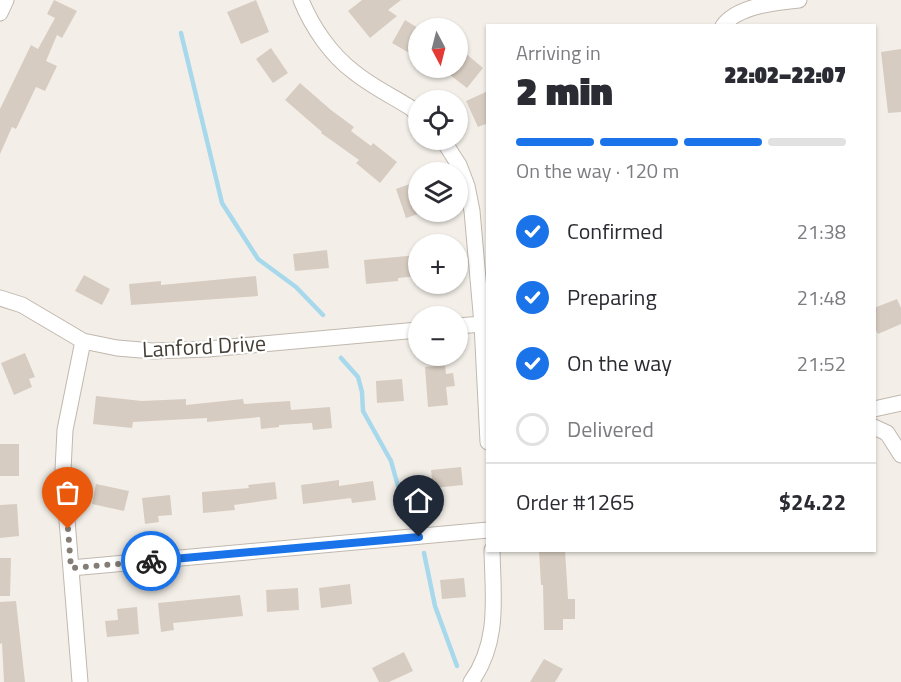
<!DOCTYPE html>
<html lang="en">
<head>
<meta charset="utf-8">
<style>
	:root { --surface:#fff; --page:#f7f7f7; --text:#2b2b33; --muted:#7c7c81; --line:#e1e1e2; --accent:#1a73e8 }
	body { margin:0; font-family:"Titillium Web",sans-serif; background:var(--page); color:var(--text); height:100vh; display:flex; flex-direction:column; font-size:22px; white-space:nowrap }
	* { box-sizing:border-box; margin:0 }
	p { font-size:20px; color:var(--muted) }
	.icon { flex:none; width:33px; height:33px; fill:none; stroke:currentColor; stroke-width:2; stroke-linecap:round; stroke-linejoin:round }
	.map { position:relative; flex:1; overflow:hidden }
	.side { position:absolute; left:486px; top:24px; width:390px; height:528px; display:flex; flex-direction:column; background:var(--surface); border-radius:0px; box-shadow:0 2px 4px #0004 }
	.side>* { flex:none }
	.needle { width:39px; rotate:173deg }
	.tools { position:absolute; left:408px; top:18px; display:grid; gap:12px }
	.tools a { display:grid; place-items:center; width:60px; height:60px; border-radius:50%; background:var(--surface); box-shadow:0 2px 4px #0004; font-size:30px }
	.pin { position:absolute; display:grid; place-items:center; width:51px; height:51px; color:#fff; margin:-62px -26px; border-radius:50% 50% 50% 0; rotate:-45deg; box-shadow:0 0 6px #0007 }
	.pin .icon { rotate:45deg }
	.courier { position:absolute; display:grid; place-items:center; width:60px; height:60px; margin:-30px; border:4px solid #1a73e8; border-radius:50%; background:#fff; color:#222; box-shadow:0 2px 8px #0007 }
	.summary em { font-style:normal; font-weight:800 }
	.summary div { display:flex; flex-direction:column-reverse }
	.summary { display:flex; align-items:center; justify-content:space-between; height:102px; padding:0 30px }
	h1 { font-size:39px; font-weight:800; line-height:45px }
	.bar { display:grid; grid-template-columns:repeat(4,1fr); gap:9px 6px; align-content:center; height:72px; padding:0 30px }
	.bar i { height:8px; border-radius:4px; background:var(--line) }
	.bar .active { background:var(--accent) }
	.bar p { grid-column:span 4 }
	.line { display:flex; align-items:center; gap:15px; padding:0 30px; border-top:2px solid var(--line) }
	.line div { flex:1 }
	ol { padding:0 30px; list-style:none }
	li { display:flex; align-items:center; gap:18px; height:66px }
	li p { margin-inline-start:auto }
	li .icon { padding:6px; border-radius:50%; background:var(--accent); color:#fff; stroke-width:4 }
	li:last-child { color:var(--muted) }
	li i { width:33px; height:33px; border:3px solid var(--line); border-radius:50% }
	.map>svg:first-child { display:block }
</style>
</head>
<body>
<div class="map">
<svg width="901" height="682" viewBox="0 0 901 682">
	<rect width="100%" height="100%" fill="#f3efe8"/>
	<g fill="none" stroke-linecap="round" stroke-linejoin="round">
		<!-- stream -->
		<path stroke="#a8d8ec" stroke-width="4.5" d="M181,33L222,203L258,259L296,287L323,315
			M341,358L358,377L362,392L363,411L391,461L408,522
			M424,553L435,606L457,666"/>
	</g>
	<!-- building -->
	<path fill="#d7ccc1" d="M54,0L77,11L62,38L57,35L46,61L57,66L45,91L36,87L16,129L12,127L0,154V109L31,45L38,49L55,18L47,14Z
		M256,0L269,32L241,44L227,12Z
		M362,0H401L388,10L397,16L370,38L348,11Z
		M405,20L418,28V58L392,43Z
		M458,47L483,68L467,88L441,68H458Z
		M271,48L288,73L273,83L256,59Z
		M901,49V112L888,113L881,52Z
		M300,83L331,110L354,127L351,131L371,146L373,143L397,162L380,183L356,163L359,160L321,133L322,132L285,100Z
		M488,91V123L478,127L466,101Z
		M418,181V214L406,218L396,189Z
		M327,250L329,268L295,271L293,254Z
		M418,255V276L398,278V281L366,284L364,260Z
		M84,275L110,289L102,305L75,291Z
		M256,276L258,296L131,305L129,284L161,281V285Z
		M897,299L901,308V324L878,334L874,327V308Z
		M25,353L35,377L29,379L32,387L14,395L1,363Z
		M445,365L446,374L453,373L455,386L446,387L448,405L428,407L425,367Z
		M402,379L404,401L377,403L376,381Z
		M96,396L142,401L186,399V405L243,399L244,404L290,401L291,410L330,407L332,428L313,430L312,423L279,425V427L261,429L260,417L207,422V418L133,422L132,428L93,424Z
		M0,444H19V476H0Z
		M461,467L463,485L433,488L431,470Z
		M339,480V486L373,481L376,500L352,503L351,498L303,504L301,485Z
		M275,482L277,499L234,505L235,510L203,513L202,492L249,488L248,485Z
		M96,484L129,491L124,511L92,504Z
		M170,495L172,515L158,516L159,522L145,524L142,498Z
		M17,504L19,536L0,538V505Z
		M539,550H565L568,599H575V619H563V630H544L543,585H541Z
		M0,558H11L10,596H0Z
		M464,578L466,597L442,599L440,580Z
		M350,584L352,604L321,608L319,588Z
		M298,588L299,610L267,612L266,590Z
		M240,595L243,616L173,623L174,630L161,632L158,603Z
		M16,601L25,682H4L2,643L0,644V602Z
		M137,607L139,634L107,637L105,621L118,620L117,609Z
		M404,652L413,671L389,682H379L372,668Z
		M544,659L563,669L555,682H530Z"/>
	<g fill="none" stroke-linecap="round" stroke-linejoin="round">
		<!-- street casing -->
		<g stroke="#c1b8ae" stroke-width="17">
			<path id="street" d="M301,0C312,27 331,55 354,72C371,86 392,96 411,108L418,115
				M0,13L6,0
				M723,26C737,6 777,2 799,0
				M443,140L459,165L467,186L472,211L482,324L488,442
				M0,298L22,305L83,341L117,348L153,351L208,349L418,330
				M458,326L482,324
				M874,409L901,403
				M874,427L887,433L901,455
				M71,568L488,530
				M80,682L63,470L65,430L83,341
				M471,682C500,642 493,597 492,550"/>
		</g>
		<!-- street -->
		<use href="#street" stroke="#fff" stroke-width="15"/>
	</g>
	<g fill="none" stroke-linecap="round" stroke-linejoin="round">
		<!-- done -->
		<path stroke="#837d75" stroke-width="6" stroke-dasharray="0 10.8" d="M68,529L71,568L151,561"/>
		<!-- route -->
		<path stroke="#1a73e8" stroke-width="8" d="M151,561L419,537"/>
	</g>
	<g text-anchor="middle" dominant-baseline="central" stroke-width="4.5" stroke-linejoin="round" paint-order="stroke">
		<!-- street labels -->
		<g font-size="22" fill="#463f37" stroke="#fff">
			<text transform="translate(204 346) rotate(-3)">Lanford Drive</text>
		</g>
	</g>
</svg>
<div class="tools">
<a><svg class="needle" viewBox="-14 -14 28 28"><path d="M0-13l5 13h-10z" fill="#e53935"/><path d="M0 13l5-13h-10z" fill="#7c7c81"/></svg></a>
<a><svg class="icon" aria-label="locate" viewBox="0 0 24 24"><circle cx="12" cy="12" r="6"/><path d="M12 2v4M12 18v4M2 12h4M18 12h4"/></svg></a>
<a><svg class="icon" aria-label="layers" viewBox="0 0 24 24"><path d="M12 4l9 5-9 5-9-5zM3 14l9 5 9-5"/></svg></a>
<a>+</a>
<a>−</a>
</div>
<div class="pin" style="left:68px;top:529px;background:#ea580c"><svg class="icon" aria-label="bag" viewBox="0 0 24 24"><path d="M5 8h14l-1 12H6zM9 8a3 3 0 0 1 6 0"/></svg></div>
<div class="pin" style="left:419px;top:537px;background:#1f2937"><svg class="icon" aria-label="home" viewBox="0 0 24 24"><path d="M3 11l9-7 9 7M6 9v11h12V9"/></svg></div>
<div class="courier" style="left:151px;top:561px"><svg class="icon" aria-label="bike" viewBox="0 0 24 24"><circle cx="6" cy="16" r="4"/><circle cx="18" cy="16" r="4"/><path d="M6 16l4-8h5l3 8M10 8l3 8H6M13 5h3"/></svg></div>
<section class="side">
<div class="summary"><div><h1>2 min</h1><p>Arriving in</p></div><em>22:02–22:07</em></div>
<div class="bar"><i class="active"></i><i class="active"></i><i class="active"></i><i></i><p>On the way · 120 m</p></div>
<ol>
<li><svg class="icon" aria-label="check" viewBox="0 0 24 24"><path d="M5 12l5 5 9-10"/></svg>Confirmed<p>21:38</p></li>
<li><svg class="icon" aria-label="check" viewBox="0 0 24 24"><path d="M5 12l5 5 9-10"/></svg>Preparing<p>21:48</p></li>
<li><svg class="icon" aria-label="check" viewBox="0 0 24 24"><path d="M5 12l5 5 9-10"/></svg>On the way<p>21:52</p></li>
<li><i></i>Delivered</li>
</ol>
<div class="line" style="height:78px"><div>Order #1265</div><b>$24.22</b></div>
</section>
</div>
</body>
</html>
